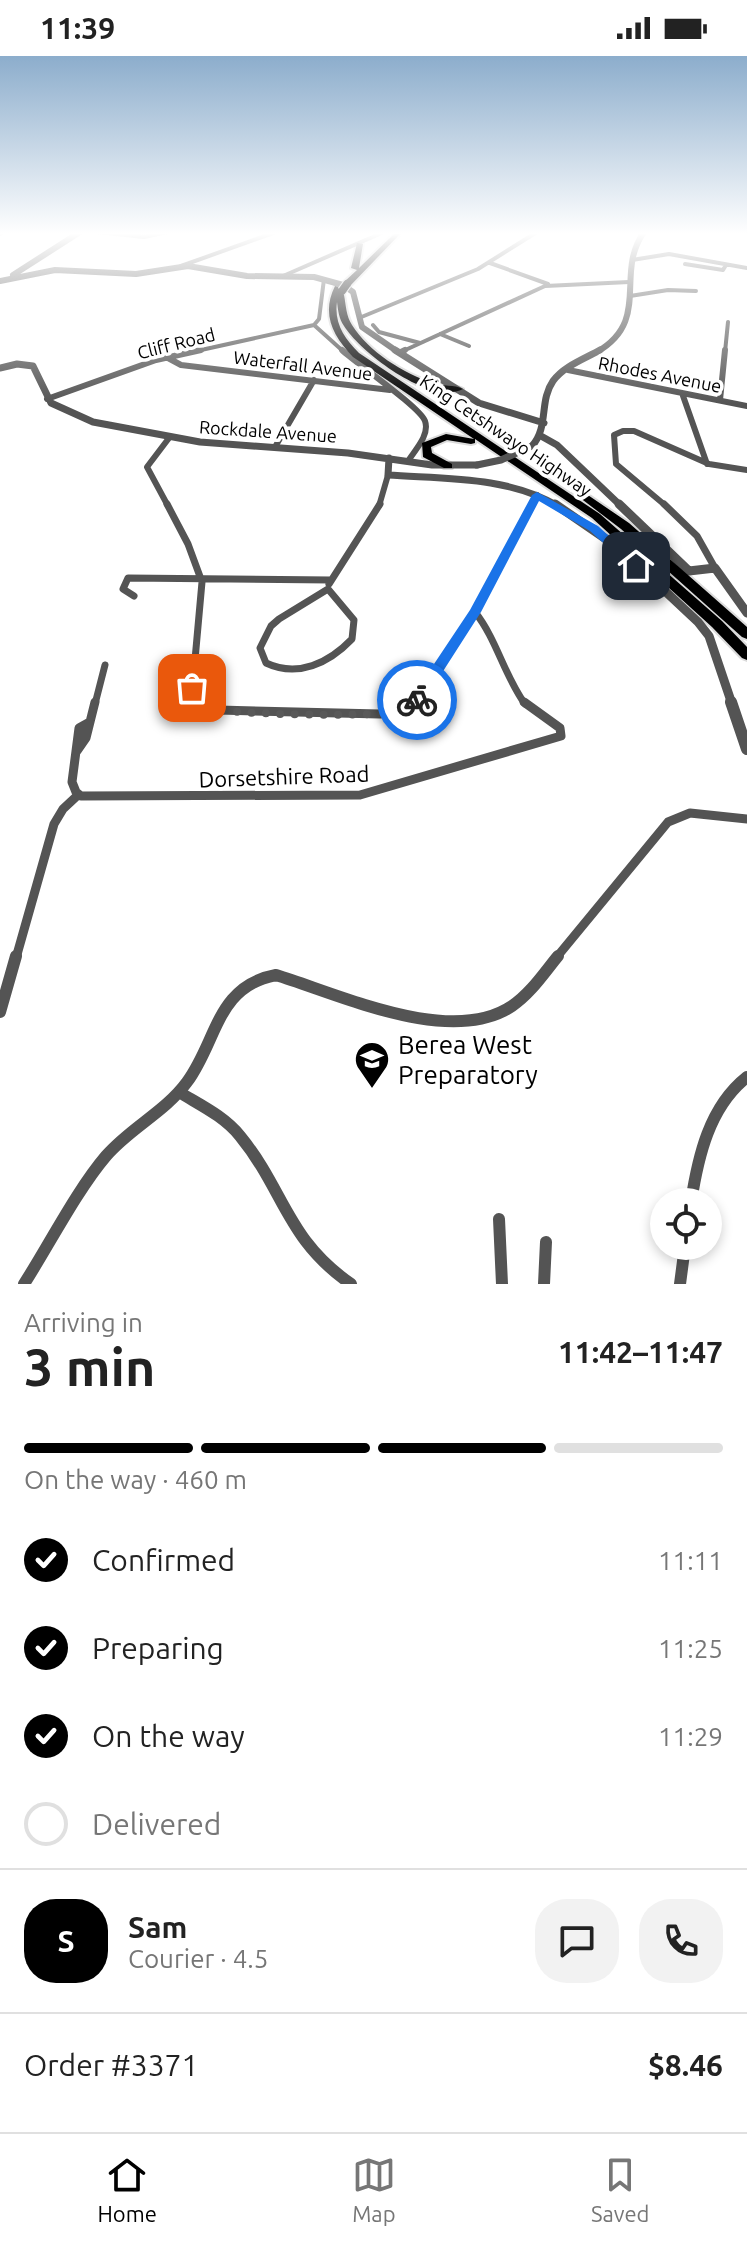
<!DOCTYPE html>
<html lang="en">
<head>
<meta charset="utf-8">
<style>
	:root { --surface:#fff; --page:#f2f2f2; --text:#222; --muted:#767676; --line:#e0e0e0; --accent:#000 }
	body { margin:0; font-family:Ubuntu,sans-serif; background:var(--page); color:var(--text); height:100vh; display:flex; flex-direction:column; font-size:30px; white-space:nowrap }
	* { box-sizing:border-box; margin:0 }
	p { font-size:26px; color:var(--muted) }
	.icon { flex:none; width:44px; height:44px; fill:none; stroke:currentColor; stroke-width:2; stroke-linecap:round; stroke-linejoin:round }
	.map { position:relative; height:1228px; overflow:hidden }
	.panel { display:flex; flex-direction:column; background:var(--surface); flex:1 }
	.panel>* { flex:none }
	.controls { position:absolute; left:650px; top:1132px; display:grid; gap:16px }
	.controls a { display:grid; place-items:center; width:72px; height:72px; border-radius:50%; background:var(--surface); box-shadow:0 4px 12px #0003; font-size:40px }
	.pin { position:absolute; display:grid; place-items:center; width:68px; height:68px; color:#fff; margin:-34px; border-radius:16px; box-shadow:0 4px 12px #0006 }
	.courier { position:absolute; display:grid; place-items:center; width:80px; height:80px; margin:-40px; border:6px solid #1a73e8; border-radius:50%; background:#fff; color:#222; box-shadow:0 2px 10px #0007 }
	.summary em { font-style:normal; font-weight:700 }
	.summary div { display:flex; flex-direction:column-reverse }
	.summary { display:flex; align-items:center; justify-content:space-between; height:136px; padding:0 24px }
	h1 { font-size:52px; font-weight:700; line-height:60px }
	.bar { display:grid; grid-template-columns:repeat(4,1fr); gap:12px 8px; align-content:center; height:96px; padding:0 24px }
	.bar i { height:10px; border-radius:6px; background:var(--line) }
	.bar .on { background:var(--accent) }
	.bar p { grid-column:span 4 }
	.line { display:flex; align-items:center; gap:20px; padding:0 24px; border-top:2px solid var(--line) }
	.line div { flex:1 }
	.round { display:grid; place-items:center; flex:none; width:84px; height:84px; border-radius:32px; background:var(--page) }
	ol { padding:0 24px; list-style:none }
	li { display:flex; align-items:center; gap:24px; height:88px }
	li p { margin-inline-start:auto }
	li .icon { padding:8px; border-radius:50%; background:var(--accent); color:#fff; stroke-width:4 }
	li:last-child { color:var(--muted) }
	li i { width:44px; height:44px; border:4px solid var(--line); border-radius:50% }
	.status { display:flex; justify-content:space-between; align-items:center; height:56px; padding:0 40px; background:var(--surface); direction:ltr }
	.status svg { height:22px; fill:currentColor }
	.menu { display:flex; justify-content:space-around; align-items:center; height:112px; border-top:2px solid var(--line); background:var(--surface); font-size:22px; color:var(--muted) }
	.menu a { display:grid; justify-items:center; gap:4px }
	.menu .on { color:var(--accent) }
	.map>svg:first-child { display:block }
</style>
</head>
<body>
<div class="status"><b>11:39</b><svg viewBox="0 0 49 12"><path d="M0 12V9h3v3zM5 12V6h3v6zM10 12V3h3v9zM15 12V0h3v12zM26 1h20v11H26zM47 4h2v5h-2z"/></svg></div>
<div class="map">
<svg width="747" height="1228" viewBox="0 0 747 1228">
	<rect width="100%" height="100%" fill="#fff"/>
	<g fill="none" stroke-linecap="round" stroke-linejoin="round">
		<!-- motorway casing -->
		<g stroke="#dbdbdb" stroke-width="4">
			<path id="motorway" d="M396,176H402L350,230H344V226L357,214L351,212L357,187L363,188L359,212Z
				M335,230L342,232L340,237L344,239C346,249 346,260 352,269C368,295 404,318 433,327C443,331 454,328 463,333C431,350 361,297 344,270C339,263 338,254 337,246C334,267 344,282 359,297L600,458L722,565L747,591V604L742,602L712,571L592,462L475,383V387L471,388L447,384L431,391L432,397L452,408V412H444L423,401L422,387L446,378L474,383L353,301C333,280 321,258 335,230Z
				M579,433L629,467L747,571V583L742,581L621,473L575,438L573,436Z"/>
		</g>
		<!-- minor-far4 -->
		<path stroke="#545454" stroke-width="4" d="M98,176L144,181L167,176
			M0,178L4,176
			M632,204L669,198L747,212
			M490,207L548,228
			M685,208L723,214L726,209
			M181,210L276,176
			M283,220L384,176
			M630,240L668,234L696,235
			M359,262L478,213L537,176
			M314,269L344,296
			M373,269L379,276L420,287
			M440,278L469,290
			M192,296L314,269L319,263L324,223
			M401,296L545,230L629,226
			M725,296L728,266"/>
		<!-- minor-far3 -->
		<path stroke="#545454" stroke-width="6" d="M342,294C357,308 420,351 425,365C430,379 415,394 408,405
			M401,296L405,294
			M168,302L181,309L390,334
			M568,314L747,350
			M682,337L707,408
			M47,343L156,304L201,294
			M720,344L725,294
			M275,391L314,324
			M168,450L147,411L169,382
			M379,450L388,419
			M531,450L537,439
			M666,450L616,408L614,379L623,375H634L709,408L747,414"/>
		<!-- minor-far2 -->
		<path stroke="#545454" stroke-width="7" d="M167,448L188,488L202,526L192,637L199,648
			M664,448L697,480L715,512
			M329,528L380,448
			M328,533L354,564L352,583C329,607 298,622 266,607L260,592L271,570L279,563Z
			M134,540L123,533L128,522L331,524
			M475,556C497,584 504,619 525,648
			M95,648L105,609
			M412,648L422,639L475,556L532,448"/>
		<!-- minor-far1 -->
		<path stroke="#545454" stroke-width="9" d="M198,646L218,654L380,658L405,653L414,646
			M88,667L79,672L72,726L76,736L81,740L360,739L561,680L560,672L524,646
			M77,695L86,682L95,646
			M16,902L54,768L63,753L78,739
			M556,902L668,766L690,757L747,763"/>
		<!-- minor -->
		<path stroke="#545454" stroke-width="12" d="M0,956L16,900
			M179,1036C200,1049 224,1060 240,1080C285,1135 286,1183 351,1228
			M691,1146C698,1101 709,1051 747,1021
			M499,1163L502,1228
			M24,1228C49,1189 77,1134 106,1100C130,1072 165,1056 187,1026C217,986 216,930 276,919C341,939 451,991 512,950C531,937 544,917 558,900
			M544,1228L546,1186
			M680,1228L685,1190"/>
		<!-- tertiary-far3 -->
		<path stroke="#545454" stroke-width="6" d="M13,219L80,176
			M0,225L55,214L136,218L188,210L247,220L314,221L343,229L353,236L362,271L398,296
			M597,296C652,264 614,218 644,176"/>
		<!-- tertiary-far2 -->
		<path stroke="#545454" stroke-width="7" d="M395,294L479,347L544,367
			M0,312L17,308L33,310L51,347L93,366L200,386L348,397L432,409H477
			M541,380L557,389L621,450
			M532,390C549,371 539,345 553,325C564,310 584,303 600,294
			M389,402L388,419C445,423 507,420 558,450"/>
		<!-- tertiary-far1 -->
		<path stroke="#545454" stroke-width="9" d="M555,448L619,492L698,566L709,580L732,648
			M619,448L689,515L715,512L747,557"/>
		<!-- tertiary -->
		<path stroke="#545454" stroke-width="12" d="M731,646L747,693"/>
		<!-- motorway -->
		<use href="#motorway" fill="#000" fill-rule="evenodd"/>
		<!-- motorway-bridge casing -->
		<g stroke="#dbdbdb" stroke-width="10" stroke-linecap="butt">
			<path id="motorway-bridge" d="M342,235L347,228"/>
		</g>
		<!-- tertiary-bridge -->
		<path stroke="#545454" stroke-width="7" d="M477,409L501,404L532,390"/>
		<!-- motorway-bridge -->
		<use href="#motorway-bridge" stroke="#000" stroke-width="8"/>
	</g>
	<!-- sky -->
	<linearGradient id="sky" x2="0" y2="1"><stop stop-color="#8cadcc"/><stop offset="0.51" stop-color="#fff"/><stop offset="1" stop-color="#fff" stop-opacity="0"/></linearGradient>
	<rect width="747" height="348" fill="url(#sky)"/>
	<!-- route -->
	<path fill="#1a73e8" d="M537,436L598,470L642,510L632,513L590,475L539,445L481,556L422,648H412V641L470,554L532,439Z"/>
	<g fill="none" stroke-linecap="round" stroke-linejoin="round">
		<!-- done -->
		<path stroke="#595959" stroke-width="8" stroke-dasharray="0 14.4" d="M192,632C192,641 195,647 204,651C224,659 373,661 396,656C405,654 411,650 417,644"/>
	</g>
	<!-- icons -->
	<defs>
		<g id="school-pin" transform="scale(1.8)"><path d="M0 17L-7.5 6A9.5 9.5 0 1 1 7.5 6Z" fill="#000" stroke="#fff"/><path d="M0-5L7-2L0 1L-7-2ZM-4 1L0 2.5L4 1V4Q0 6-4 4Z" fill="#fff"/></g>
	</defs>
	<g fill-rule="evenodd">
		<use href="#school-pin" x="372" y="1003"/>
	</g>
	<g text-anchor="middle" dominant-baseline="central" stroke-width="7" stroke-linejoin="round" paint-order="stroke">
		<!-- far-street labels -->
		<g font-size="18" fill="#000" stroke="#fff">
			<text transform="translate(176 287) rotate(-14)">Cliff Road</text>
			<text transform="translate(303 309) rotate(7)">Waterfall Avenue</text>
			<text transform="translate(660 318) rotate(11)">Rhodes Avenue</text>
			<text transform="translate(268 375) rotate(4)">Rockdale Avenue</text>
			<text transform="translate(506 379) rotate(34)">King Cetshwayo Highway</text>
		</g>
		<!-- street labels -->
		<g font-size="22" fill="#000" stroke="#fff">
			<text transform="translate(284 720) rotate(-2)">Dorsetshire Road</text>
		</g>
		<!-- near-poi labels -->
		<g font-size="26" fill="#000" stroke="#fff" text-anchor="start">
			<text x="398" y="988">Berea West<tspan x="398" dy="30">Preparatory</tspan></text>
		</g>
	</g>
</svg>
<div class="controls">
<a><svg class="icon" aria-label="locate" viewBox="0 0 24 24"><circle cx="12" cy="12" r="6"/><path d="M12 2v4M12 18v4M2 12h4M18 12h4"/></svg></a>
</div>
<div class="pin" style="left:192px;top:632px;background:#ea580c"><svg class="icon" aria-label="bag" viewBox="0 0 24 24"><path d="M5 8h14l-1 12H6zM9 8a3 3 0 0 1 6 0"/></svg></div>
<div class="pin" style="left:636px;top:510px;background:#1f2937"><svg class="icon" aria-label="home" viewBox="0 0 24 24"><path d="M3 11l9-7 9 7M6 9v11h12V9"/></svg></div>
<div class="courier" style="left:417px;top:644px"><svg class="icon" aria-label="bike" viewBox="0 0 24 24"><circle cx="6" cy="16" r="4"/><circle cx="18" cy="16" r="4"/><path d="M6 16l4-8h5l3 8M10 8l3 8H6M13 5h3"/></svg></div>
</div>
<section class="panel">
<div class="summary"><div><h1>3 min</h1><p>Arriving in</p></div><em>11:42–11:47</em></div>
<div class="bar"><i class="on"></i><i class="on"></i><i class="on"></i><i></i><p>On the way · 460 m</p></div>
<ol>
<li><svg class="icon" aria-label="check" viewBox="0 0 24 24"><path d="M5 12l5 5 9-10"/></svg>Confirmed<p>11:11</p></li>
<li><svg class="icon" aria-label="check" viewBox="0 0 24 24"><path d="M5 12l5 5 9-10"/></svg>Preparing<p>11:25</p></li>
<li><svg class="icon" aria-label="check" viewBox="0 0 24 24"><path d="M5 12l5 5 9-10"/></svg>On the way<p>11:29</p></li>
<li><i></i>Delivered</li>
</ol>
<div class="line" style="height:144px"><b class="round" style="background:var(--accent);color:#fff">S</b><div><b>Sam</b><p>Courier · 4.5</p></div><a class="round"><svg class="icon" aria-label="chat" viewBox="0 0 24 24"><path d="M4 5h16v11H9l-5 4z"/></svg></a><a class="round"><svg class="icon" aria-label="phone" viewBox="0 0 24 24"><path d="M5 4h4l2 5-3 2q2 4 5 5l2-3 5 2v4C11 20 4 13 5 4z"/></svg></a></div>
<div class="line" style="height:104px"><div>Order #3371</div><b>$8.46</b></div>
</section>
<nav class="menu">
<a class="on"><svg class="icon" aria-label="home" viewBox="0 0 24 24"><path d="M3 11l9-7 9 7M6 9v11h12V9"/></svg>Home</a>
<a><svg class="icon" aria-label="map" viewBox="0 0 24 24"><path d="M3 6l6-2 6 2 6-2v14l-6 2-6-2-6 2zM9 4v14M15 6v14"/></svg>Map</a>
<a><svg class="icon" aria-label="saved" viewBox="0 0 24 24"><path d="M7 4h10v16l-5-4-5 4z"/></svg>Saved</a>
</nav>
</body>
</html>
